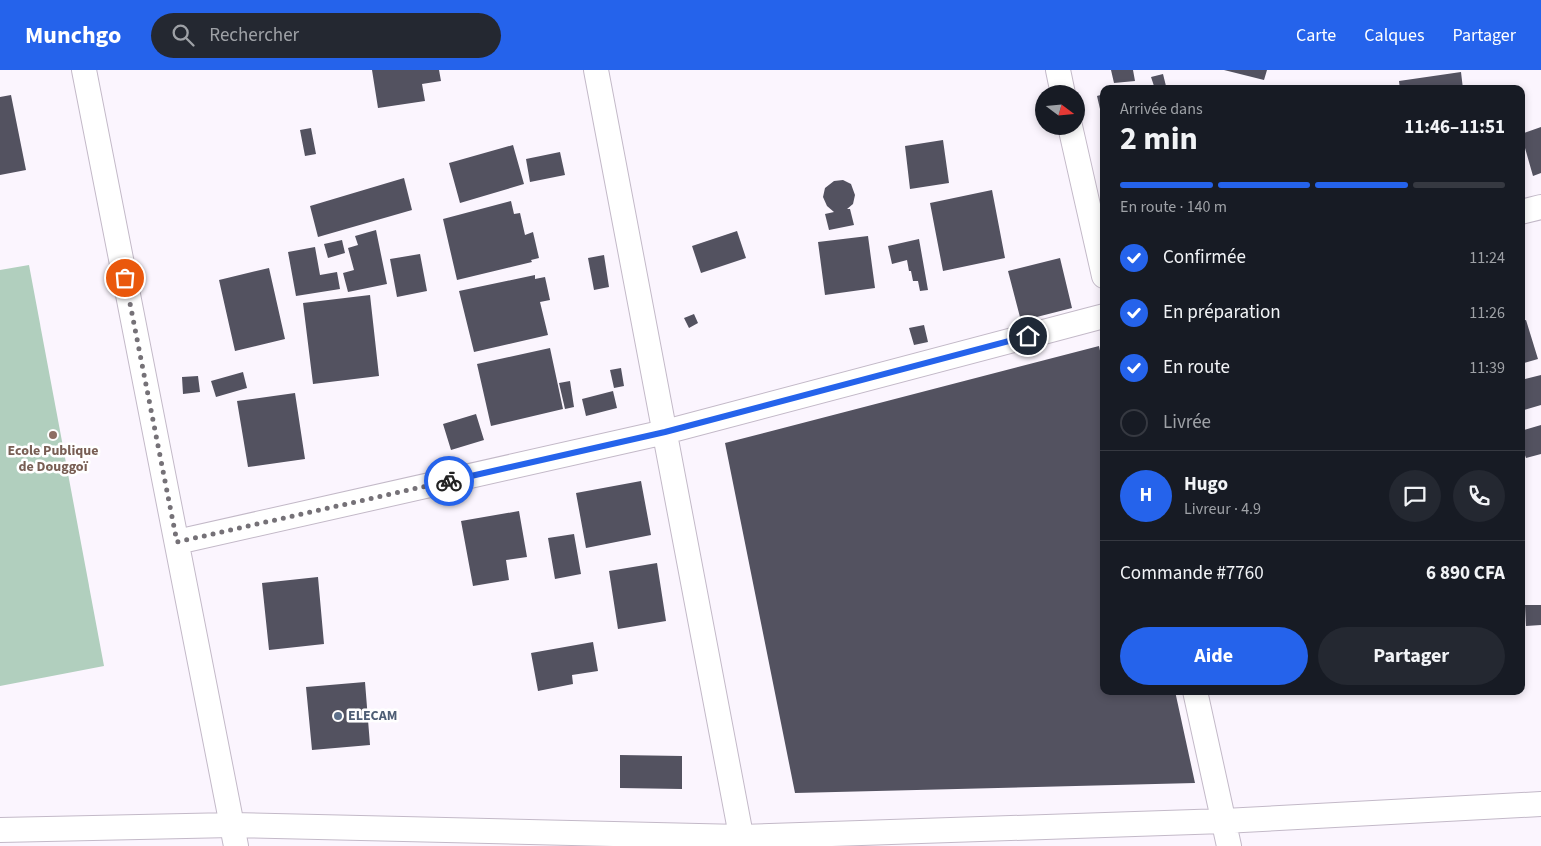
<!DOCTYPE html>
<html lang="fr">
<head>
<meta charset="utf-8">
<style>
	:root { --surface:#171b24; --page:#242831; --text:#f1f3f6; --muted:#9ea1a6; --line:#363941; --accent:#2563eb }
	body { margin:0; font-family:"Source Sans 3",sans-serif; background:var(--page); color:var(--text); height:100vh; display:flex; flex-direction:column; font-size:19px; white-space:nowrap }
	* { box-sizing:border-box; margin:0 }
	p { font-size:16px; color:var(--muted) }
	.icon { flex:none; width:28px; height:28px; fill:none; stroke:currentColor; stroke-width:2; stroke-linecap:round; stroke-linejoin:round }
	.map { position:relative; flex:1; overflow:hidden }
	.panel { position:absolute; left:1100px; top:15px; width:425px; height:610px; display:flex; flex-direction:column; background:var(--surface); border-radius:10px; box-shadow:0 2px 8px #0003 }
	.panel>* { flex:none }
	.needle { width:32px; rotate:106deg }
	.controls { position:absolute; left:1035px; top:15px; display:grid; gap:10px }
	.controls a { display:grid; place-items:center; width:50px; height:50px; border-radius:50%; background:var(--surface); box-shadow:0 2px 8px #0003; font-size:25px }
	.pin { position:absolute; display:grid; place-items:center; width:42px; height:42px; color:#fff; margin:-21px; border:2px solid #fff; border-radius:50%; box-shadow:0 1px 5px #0007 }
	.courier { position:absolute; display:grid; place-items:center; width:50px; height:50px; margin:-25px; border:4px solid #2563eb; border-radius:50%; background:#fff; color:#222; box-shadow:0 1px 6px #0007 }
	.overview em { font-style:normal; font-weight:700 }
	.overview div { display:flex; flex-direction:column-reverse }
	.overview { display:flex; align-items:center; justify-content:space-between; height:85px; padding:0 20px }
	h1 { font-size:32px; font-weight:700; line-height:38px }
	.bar { display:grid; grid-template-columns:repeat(4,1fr); gap:8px 5px; align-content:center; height:60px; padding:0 20px }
	.bar i { height:6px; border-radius:4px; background:var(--line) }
	.bar .on { background:var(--accent) }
	.bar p { grid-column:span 4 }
	.line { display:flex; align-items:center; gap:12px; padding:0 20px; border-top:1px solid var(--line) }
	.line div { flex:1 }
	.round { display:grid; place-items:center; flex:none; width:52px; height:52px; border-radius:26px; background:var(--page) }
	ol { padding:0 20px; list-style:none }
	li { display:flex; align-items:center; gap:15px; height:55px }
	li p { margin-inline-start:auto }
	li .icon { padding:5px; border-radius:50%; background:var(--accent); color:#fff; stroke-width:4 }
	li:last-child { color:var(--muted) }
	li i { width:28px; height:28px; border:2px solid var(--line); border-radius:50% }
	.cta { display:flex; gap:10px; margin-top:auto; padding:10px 20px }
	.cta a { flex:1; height:58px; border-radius:30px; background:var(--accent); color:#fff; font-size:20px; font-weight:700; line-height:58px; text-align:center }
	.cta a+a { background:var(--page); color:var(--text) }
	header { display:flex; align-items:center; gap:30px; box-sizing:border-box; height:70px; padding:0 25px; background:var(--accent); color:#fff }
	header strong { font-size:24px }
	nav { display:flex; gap:28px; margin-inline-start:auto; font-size:18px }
	.search { width:350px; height:45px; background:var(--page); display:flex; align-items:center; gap:12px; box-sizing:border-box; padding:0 18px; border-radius:28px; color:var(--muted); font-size:19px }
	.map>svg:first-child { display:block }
</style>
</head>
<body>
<header>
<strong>Munchgo</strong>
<div class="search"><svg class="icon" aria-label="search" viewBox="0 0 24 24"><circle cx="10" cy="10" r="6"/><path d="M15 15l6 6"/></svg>Rechercher</div>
<nav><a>Carte</a><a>Calques</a><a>Partager</a></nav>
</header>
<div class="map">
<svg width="1541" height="776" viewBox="0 0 1541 776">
	<rect width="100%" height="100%" fill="#fbf5fe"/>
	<!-- green -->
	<path fill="#b1cfbe" d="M29,195L104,596L0,616V200Z"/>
	<!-- building -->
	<path fill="#535260" d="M372,0H439L441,11L422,14L425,31L378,38Z
		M1111,0H1133L1135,11L1114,13Z
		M1224,0H1267L1264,10Z
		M1461,2L1463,19H1400L1399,11Z
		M1163,4L1166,16L1155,19L1151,7Z
		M1104,24V52H1103L1097,26Z
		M11,25L26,100L0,105V27Z
		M1541,57V103L1533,106L1521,64Z
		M311,58L316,84L305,86L300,60Z
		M943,70L949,113L910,119L905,76Z
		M513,75L524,114L460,133L449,93Z
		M560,82L565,105L530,112L526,89Z
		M404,108L412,140L318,167L310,136Z
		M843,110L851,114L855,125L853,134L847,139H850L854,155L829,160L825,144L834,142L827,136L823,127L825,118L834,111Z
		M992,120L1005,188L943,201L930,133Z
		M511,131L514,144L520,143L525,165L533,162L539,188L531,190L532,192L457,210L443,149Z
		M376,160L387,214L348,222L343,203L354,200L348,178L358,175L355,166Z
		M737,161L746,188L701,203L692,176Z
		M868,166L875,218L825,225L818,172Z
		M919,169L928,220L920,221L918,211H913L911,201H909L907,190L892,194L888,176Z
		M342,170L345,183L328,188L324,174Z
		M315,177L320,205L337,202L340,219L296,226L288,182Z
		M420,184L427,221L397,227L390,189Z
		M604,185L609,217L594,220L588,188Z
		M1060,188L1072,238L1021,251L1008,201Z
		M269,198L285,269L235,281L219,210Z
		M535,205V209L545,207L550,230L540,232L548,265L474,282L459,221Z
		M370,225L379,306L313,314L303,233Z
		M694,244L698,253L689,258L684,248Z
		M1526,250L1538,289L1521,294V251Z
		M924,255L928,272L914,275L909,258Z
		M1099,276L1104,299V621H1175L1195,713L795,723L725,373Z
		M550,278L563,339L491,356L477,294Z
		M621,298L624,316L614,318L610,300Z
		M243,302L247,318L216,327L211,311Z
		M1541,305V335L1521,341V310Z
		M198,306L200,322L183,324L182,307Z
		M570,311L574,337L565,339L559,313Z
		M613,321L617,338L586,346L582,329Z
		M295,323L305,389L248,397L237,331Z
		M476,344L484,370L451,380L443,354Z
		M1541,355V384L1526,388L1521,374V361Z
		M641,411L651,465L586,478L576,423Z
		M519,441L527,487L506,490L509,510L473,516L461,451Z
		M574,464L581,504L555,509L548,468Z
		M657,493L666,551L618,559L609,501Z
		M318,507L324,574L269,580L262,513Z
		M1525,535H1541V555L1526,556Z
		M593,572L598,601L572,605L573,614L538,621L531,583Z
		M365,612L370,675L312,680L306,617Z
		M620,685L682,686V719L620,718Z"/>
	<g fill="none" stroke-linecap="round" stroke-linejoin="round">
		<!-- street casing -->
		<g stroke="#c3b9c8" stroke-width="26">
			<path id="street" d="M84,0L236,776
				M596,0L743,776
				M1058,0L1063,24
				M1070,56L1104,206
				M1521,142L1541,137
				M177,472L665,362L1104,246
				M1195,621L1229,776
				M0,760L232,755L741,767L1224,751L1541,734"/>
		</g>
		<!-- street -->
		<use href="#street" stroke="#fff" stroke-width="24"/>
	</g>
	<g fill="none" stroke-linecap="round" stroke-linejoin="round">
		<!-- done -->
		<path stroke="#757177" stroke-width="5" stroke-dasharray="0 9" d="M125,208L177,472L449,411"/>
		<!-- route -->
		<path stroke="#2563eb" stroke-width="6" d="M449,411L665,362L1028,266"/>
	</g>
	<!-- markers -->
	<circle fill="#8d6e63" stroke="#fff" stroke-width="2" cx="53" cy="365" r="5"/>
	<circle fill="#5c6f8a" stroke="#fff" stroke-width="2" cx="338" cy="646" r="5"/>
	<g text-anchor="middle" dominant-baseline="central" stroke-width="5" stroke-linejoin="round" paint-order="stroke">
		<!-- education labels -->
		<g font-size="14" font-weight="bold" fill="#785e54" stroke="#fff">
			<text x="53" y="381">Ecole Publique<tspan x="53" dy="16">de Douggoï</tspan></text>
		</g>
		<!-- service labels -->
		<g font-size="14" font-weight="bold" fill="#4e5e75" stroke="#fff" text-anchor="start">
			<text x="348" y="646">ELECAM</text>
		</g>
	</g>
</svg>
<div class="controls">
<a><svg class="needle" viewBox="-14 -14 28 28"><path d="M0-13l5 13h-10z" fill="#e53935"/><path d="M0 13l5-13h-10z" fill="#9ea1a6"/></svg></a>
</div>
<div class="pin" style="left:125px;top:208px;background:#ea580c"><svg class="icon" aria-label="bag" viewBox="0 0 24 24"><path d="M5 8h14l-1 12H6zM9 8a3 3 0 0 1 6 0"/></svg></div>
<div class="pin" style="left:1028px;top:266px;background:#1f2937"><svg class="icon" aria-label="home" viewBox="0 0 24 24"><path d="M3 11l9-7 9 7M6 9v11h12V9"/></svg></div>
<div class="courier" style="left:449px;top:411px"><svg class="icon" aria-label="bike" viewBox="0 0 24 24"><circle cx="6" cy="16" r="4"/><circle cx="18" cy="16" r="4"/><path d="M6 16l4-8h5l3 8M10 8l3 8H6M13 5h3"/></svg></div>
<section class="panel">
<div class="overview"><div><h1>2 min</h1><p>Arrivée dans</p></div><em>11:46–11:51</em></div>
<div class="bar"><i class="on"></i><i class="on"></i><i class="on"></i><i></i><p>En route · 140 m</p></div>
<ol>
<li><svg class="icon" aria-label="check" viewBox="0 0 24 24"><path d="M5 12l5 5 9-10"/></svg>Confirmée<p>11:24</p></li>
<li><svg class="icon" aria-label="check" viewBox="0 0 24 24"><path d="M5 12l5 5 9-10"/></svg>En préparation<p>11:26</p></li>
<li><svg class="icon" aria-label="check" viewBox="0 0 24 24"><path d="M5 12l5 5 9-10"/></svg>En route<p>11:39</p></li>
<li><i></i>Livrée</li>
</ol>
<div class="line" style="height:90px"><b class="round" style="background:var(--accent);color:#fff">H</b><div><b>Hugo</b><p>Livreur · 4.9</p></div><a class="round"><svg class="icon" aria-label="chat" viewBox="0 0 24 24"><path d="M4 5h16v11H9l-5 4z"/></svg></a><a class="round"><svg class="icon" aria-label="phone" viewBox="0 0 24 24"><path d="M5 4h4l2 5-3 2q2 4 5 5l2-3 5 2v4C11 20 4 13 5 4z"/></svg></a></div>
<div class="line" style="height:65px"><div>Commande #7760</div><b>6 890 CFA</b></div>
<div class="cta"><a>Aide</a><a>Partager</a></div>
</section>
</div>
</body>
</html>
